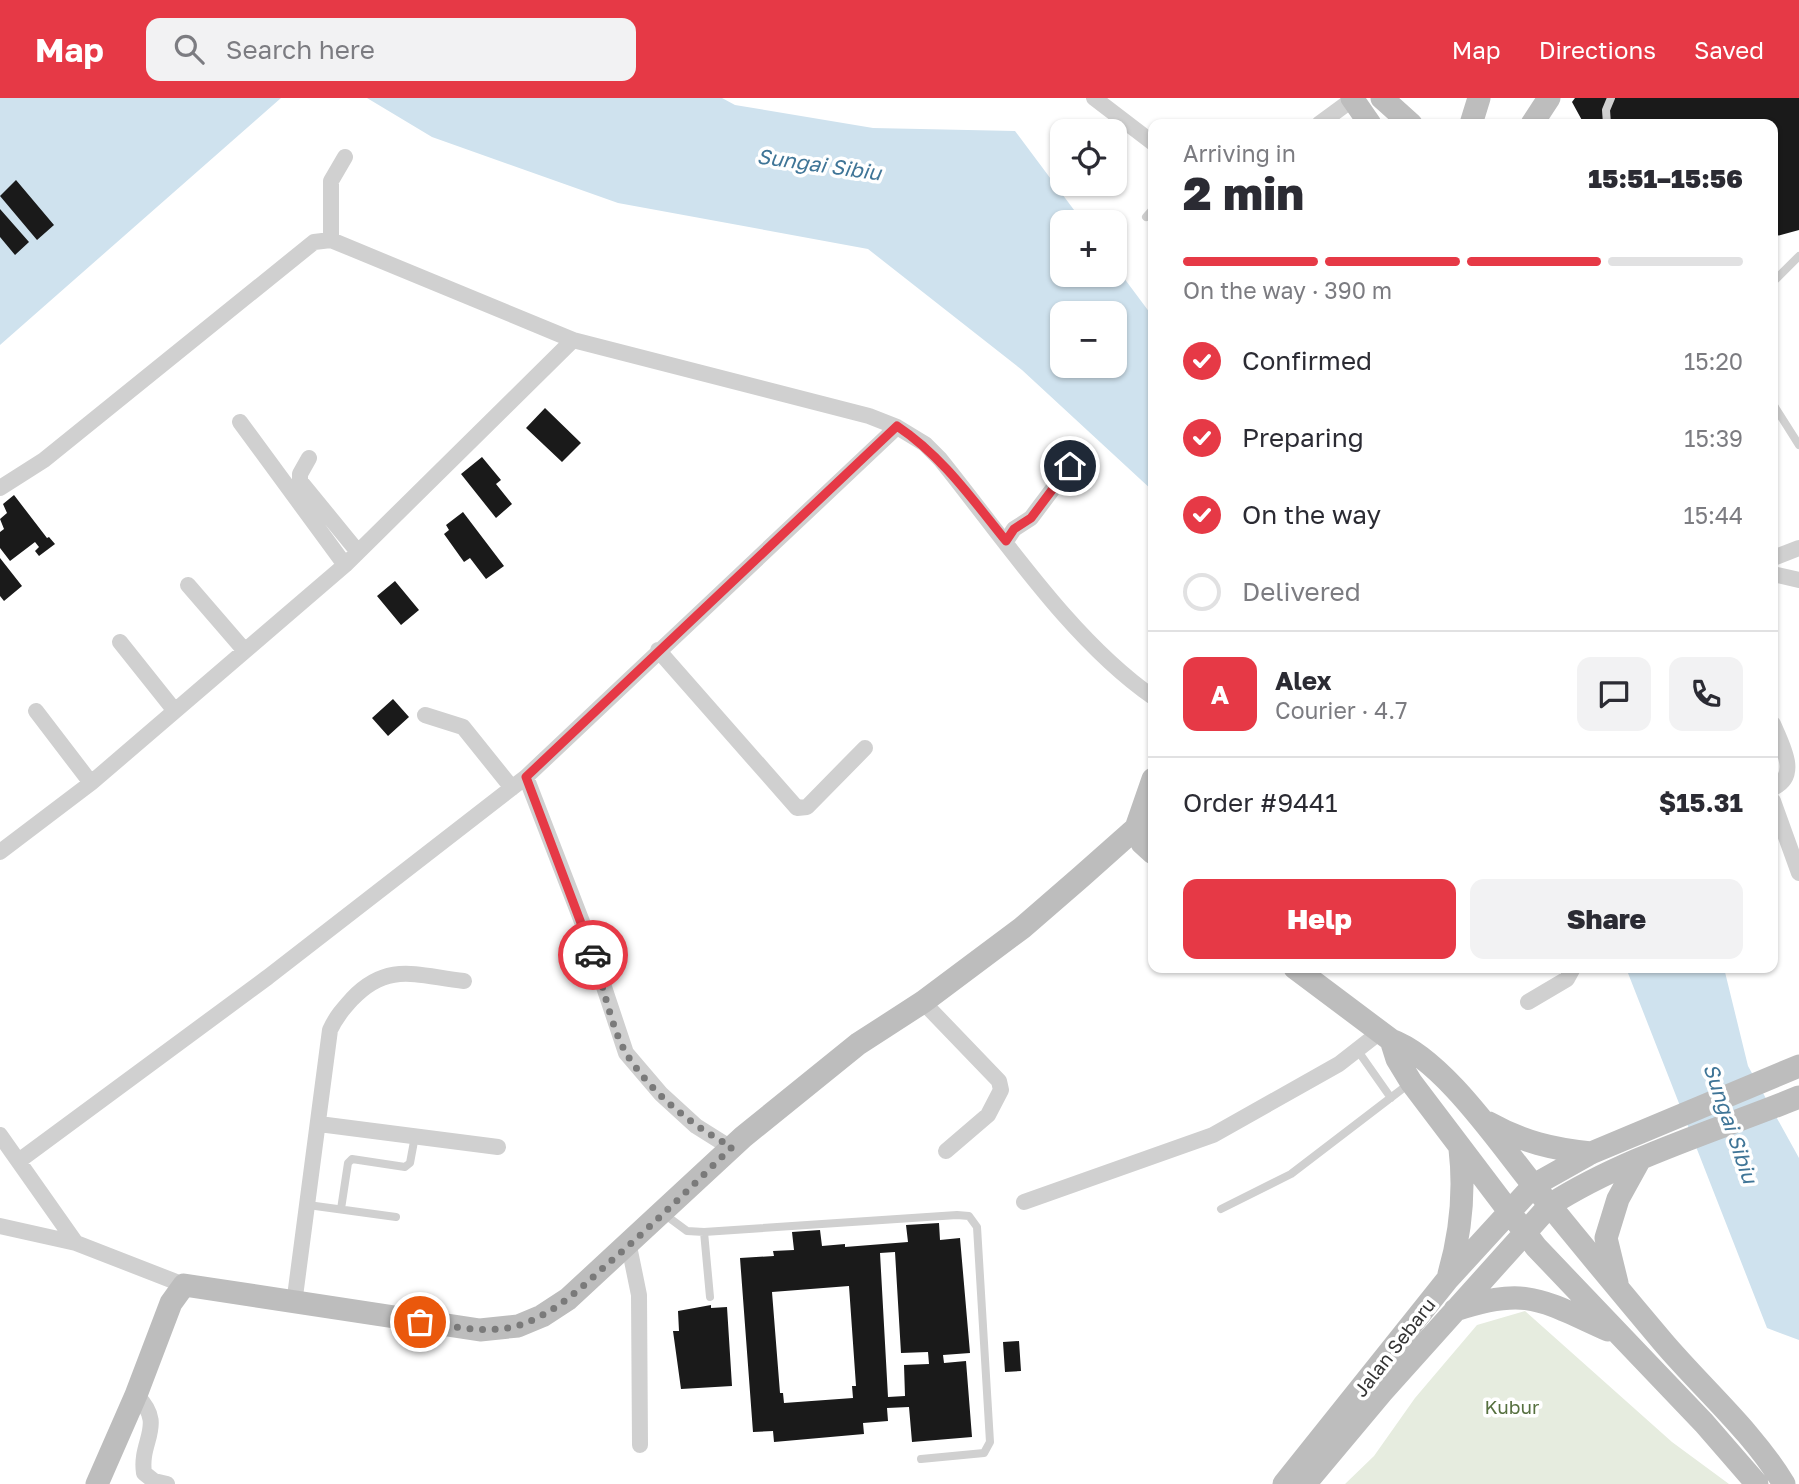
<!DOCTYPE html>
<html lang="en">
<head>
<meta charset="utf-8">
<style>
	:root { --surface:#fff; --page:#f2f2f3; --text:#2b2b33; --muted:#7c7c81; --line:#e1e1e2; --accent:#e63946 }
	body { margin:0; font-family:"Golos Text",sans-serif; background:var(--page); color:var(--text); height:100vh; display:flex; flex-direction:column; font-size:26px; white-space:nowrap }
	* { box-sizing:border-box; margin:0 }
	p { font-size:23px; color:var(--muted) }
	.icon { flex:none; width:38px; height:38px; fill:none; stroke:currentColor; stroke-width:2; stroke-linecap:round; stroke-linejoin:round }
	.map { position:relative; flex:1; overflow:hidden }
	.panel { position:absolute; left:1148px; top:21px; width:630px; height:854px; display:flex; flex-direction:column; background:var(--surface); border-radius:14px; box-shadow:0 2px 5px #0004 }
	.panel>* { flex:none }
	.buttons { position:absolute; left:1050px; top:21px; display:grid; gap:14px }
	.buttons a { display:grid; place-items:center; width:77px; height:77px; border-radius:14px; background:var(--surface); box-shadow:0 2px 5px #0004; font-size:35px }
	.pin { position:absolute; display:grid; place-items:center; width:60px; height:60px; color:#fff; margin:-30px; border:4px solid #fff; border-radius:50%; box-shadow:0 2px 7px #0007 }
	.courier { position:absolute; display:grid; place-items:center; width:70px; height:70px; margin:-35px; border:5px solid #e63946; border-radius:50%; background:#fff; color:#222; box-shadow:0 2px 9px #0007 }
	.headline em { font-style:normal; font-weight:800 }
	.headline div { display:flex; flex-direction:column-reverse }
	.headline { display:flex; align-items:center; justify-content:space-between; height:119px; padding:0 35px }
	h1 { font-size:46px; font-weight:800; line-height:52px }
	.bar { display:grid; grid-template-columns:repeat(4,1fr); gap:10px 7px; align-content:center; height:84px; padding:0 35px }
	.bar i { height:9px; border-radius:5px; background:var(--line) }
	.bar .on { background:var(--accent) }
	.bar p { grid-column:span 4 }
	.line { display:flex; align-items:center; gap:18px; padding:0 35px; border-top:2px solid var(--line) }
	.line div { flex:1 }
	.round { display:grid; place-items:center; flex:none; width:74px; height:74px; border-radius:14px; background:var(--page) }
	ol { padding:0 35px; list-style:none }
	li { display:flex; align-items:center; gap:21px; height:77px }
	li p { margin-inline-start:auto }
	li .icon { padding:7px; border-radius:50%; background:var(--accent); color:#fff; stroke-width:4 }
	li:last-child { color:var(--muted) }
	li i { width:38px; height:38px; border:4px solid var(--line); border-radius:50% }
	.primary-button { display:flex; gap:14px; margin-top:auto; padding:14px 35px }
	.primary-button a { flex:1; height:80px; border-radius:14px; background:var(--accent); color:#fff; font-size:28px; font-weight:800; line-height:80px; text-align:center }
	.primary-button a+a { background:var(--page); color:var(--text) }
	header { display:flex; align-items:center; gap:42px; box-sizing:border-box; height:98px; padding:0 35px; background:var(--accent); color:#fff }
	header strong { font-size:33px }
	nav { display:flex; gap:38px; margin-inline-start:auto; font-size:24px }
	.search { width:490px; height:63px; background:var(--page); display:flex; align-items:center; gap:18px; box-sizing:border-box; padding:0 24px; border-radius:14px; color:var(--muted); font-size:26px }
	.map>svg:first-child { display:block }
</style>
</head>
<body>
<header>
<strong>Map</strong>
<div class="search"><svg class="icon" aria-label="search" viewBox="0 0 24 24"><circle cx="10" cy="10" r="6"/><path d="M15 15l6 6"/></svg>Search here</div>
<nav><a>Map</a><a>Directions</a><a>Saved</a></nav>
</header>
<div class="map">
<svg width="1799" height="1386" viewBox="0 0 1799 1386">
	<rect width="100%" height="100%" fill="#fff"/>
	<!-- green -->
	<path fill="#e6ecdf" d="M1525,1213L1672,1344L1729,1386H1345L1374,1358L1415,1300L1477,1227Z"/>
	<!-- water -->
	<path fill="#cfe2ee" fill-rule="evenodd" d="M0,0H281L0,247Z
		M367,0H722L735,7L873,30L1015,33L1083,124H1062V177H1115V168L1153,219V393L1022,272L868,151L618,105L432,39ZM1062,215H1115V268H1062Z
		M1626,870H1724L1748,968L1799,1060V1242L1767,1230Z"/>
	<!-- building -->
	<path fill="#1a1a1a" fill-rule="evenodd" d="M1575,0H1799V132L1773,139V26H1584L1572,4Z
		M16,82L54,127L37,142L0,98Z
		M0,111L29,144L15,157L0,139Z
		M545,310L581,345L562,364L526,330Z
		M482,359L501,382L496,386L512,406L496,420L461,376Z
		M14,397L47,440L49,439L55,446L39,458L35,453L39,449L35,444L10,463L0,450V434L4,431L0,421L7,415L3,406Z
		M463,414L504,468L486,481L470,460L464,464L444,436L449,432L446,427Z
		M0,460L22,488L4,503L0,498Z
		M395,483L419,512L401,527L377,498Z
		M393,601L409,619L388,638L372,620Z
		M939,1125L940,1142L960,1140L970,1255L943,1257L944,1265L966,1263L972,1339L912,1344L909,1309L887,1310L888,1323L863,1325L864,1336L774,1344L773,1333L753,1334L740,1160L774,1158L773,1153L794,1152L792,1134L820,1132L822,1148L845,1146V1149L908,1144L906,1127ZM895,1154L901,1255L928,1254L929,1266L904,1267L905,1298L888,1299L880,1155ZM849,1188L856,1288H852L853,1300L784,1305L783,1295H780L772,1194Z
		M711,1207V1210L727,1209L732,1288L681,1291L673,1233H679L678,1213Z
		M1019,1243L1021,1273L1005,1274L1003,1244Z"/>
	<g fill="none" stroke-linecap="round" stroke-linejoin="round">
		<!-- lane -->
		<path stroke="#d0d0d0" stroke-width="8" d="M1607,26L1606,12L1611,0
			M1146,119L1153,111
			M1773,184L1799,158
			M1773,306L1799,347
			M1358,953L1391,1000
			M308,1107L396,1119
			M341,1111L348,1065L352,1061L405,1069L410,1065L415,1038
			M1221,1111L1291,1076L1410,985
			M664,1116L687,1133L704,1134L957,1117L969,1118L977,1129L990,1344L984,1355L921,1361
			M704,1134L710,1199"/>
		<!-- street -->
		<path stroke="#d0d0d0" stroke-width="16" d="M1094,0L1153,45
			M1319,26L1353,1
			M331,142V83L345,59
			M240,324L345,467
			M309,360L300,376V383L358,454
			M0,390L44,362L314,144L331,142L573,242L869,318L897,329L925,346L940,361C1003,439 1071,542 1153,599
			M1006,443L1014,431L1031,420L1070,368
			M1773,460L1799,450
			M1773,476L1799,482
			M188,487L245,553
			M120,544L175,613
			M658,552L797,710L807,709L865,650
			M36,613L91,685
			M425,617L463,629L512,690
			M1773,626C1784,651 1799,678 1773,690
			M526,679L584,829L626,955L661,996L696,1028L731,1050
			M1773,703L1799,775
			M0,754L91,685L345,467L573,242
			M923,904L999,983L1001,992L988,1017L946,1053
			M1528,904L1567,881L1573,870
			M319,1026L498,1049
			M0,1037L76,1145L184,1187
			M20,1062L268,879L526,679L897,329
			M1024,1104L1213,1037L1339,966L1380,934
			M0,1128L76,1145
			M629,1148L639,1197L640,1347
			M294,1206L330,932C336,919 343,911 352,901C388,863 417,878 464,883
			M136,1297C167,1327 139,1342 144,1375L154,1383L167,1386"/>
		<!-- secondary -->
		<path stroke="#bdbdbd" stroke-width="23" d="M1352,0L1370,26
			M1382,0L1411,26
			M1471,26L1479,0
			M1532,26L1549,0
			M1136,730L1142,745L1153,755
			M1295,870L1391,942C1443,961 1499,1045 1534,1088C1577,1141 1620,1193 1663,1244C1703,1291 1752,1333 1784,1386
			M1391,942L1397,961L1411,984L1536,1149L1704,1325L1757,1386
			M1489,1025C1523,1044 1552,1051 1591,1055
			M1449,1176C1461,1134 1465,1094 1460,1051
			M1617,1185L1606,1140L1618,1101L1639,1063
			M1455,1212C1527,1188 1541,1202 1608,1232
			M97,1386L136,1297L171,1205L184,1187L480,1232L518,1228L542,1218L568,1201L743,1039L858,946L923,904L1022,830L1082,778L1136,730L1153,681
			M1284,1386L1447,1182L1534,1087L1591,1055L1799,968
			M1305,1386L1382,1294L1550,1107C1623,1060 1718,1032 1799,999"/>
	</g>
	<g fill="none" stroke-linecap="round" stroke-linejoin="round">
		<!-- done -->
		<path stroke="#7a7a7a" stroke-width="7" stroke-dasharray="0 12.6" d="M420,1224C452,1228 489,1237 520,1227C556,1215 583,1188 611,1163C653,1127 692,1088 732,1049C692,1028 650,994 626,955C611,929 603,886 593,857"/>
		<!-- route -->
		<path stroke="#e63946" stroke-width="9" d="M593,857L526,679L897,328C942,358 972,401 1006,443L1014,431L1031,420L1070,368"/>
	</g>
	<g text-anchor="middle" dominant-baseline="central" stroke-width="7" stroke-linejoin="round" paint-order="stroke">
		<!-- street labels -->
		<g font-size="19" fill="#333" stroke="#fff">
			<text transform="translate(1394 1249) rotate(-52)">Jalan Sebaru</text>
		</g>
		<!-- park labels -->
		<g font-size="19" fill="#56703f" stroke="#fff">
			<text x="1512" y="1308">Kubur</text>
		</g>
		<!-- water labels -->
		<g font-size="21" font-style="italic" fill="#3f7597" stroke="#fff">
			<text transform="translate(819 66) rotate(8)">Sungai Sibiu</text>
			<text transform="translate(1731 1025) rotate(71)">Sungai Sibiu</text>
		</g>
	</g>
</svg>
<div class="buttons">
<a><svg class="icon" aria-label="locate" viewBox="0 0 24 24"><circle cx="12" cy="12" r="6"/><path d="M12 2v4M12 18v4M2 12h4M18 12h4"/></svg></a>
<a>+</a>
<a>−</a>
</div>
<div class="pin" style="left:420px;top:1224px;background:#ea580c"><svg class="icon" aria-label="bag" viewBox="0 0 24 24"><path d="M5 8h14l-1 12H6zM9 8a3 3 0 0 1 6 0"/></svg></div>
<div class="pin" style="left:1070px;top:368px;background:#1f2937"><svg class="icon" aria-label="home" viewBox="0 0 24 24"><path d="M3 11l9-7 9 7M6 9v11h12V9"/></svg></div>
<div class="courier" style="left:593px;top:857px"><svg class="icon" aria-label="car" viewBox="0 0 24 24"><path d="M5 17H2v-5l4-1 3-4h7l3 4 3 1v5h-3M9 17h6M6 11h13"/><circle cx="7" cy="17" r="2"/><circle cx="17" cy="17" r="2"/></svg></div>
<section class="panel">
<div class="headline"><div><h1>2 min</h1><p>Arriving in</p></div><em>15:51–15:56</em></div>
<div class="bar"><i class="on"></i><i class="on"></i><i class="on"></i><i></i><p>On the way · 390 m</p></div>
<ol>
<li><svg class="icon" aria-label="check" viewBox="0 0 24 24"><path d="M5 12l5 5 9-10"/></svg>Confirmed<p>15:20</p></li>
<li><svg class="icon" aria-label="check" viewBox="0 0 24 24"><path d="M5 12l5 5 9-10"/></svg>Preparing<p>15:39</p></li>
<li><svg class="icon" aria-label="check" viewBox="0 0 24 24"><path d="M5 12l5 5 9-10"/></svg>On the way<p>15:44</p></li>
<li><i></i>Delivered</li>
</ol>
<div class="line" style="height:126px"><b class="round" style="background:var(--accent);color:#fff">A</b><div><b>Alex</b><p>Courier · 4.7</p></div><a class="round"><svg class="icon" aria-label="chat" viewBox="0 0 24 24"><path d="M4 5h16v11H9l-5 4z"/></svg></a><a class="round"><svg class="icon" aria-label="phone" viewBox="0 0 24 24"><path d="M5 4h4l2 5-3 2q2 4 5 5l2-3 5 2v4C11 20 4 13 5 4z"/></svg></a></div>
<div class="line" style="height:91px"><div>Order #9441</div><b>$15.31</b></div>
<div class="primary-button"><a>Help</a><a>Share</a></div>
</section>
</div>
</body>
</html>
